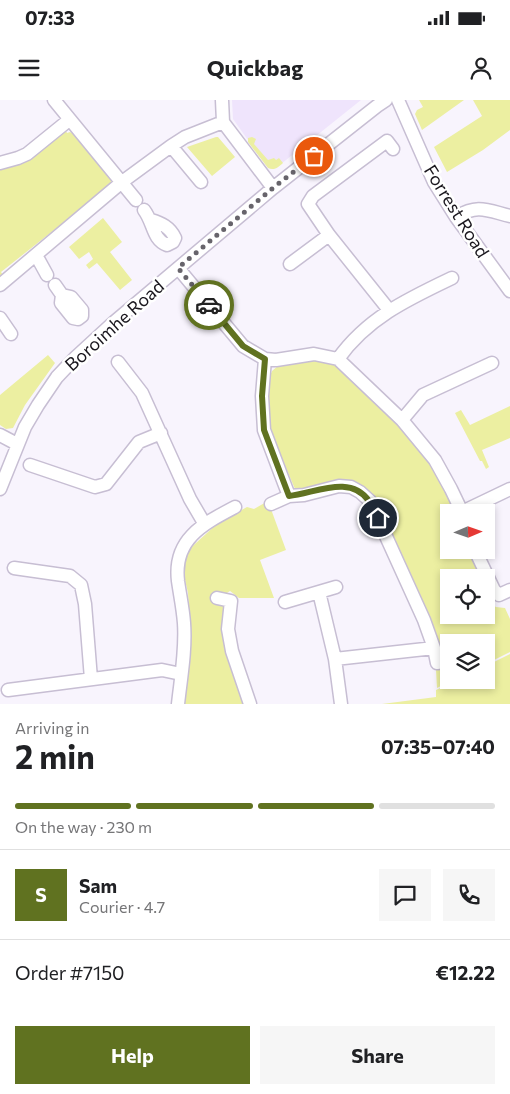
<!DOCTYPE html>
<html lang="en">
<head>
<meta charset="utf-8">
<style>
	:root { --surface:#fff; --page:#f6f6f6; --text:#202124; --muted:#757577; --line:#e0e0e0; --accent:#607220 }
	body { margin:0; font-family:Commissioner,sans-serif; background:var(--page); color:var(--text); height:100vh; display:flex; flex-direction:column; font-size:19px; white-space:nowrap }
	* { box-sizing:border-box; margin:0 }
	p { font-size:16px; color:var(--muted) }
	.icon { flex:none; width:28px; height:28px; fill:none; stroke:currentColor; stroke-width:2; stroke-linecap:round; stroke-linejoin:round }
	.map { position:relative; height:604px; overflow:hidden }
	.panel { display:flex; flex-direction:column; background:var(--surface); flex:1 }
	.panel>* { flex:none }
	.needle { width:32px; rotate:88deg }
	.fabs { position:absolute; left:440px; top:404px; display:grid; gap:10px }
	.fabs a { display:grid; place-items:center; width:55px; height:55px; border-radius:0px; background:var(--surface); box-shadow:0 2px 8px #0003; font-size:25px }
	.pin { position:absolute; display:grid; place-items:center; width:42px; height:42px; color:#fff; margin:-21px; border:2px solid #fff; border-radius:50%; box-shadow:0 1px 5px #0007 }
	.courier { position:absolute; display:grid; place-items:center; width:50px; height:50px; margin:-25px; border:4px solid #607220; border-radius:50%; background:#fff; color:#222; box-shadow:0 1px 6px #0007 }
	.headline em { font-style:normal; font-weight:700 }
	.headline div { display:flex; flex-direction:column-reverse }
	.headline { display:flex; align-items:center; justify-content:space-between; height:85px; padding:0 15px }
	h1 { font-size:32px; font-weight:700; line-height:38px }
	.bar { display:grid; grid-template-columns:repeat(4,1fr); gap:8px 5px; align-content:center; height:60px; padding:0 15px }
	.bar i { height:6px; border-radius:4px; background:var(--line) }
	.bar .active { background:var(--accent) }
	.bar p { grid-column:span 4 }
	.line { display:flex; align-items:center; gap:12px; padding:0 15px; border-top:1px solid var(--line) }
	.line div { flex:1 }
	.round { display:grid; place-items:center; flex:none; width:52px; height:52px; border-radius:0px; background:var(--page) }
	.action { display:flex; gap:10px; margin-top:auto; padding:10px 15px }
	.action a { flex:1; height:58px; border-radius:0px; background:var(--accent); color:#fff; font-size:20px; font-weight:700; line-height:58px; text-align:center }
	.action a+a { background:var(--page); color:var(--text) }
	.status { display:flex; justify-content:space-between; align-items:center; height:35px; padding:0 25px; background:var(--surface); direction:ltr }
	.status svg { height:14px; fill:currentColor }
	header { display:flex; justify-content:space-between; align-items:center; height:65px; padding:0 15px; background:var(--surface); font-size:22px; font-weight:700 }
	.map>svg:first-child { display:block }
</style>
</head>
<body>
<div class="status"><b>07:33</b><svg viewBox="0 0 49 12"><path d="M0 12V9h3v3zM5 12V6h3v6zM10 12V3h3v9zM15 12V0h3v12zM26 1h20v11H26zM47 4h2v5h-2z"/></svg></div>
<header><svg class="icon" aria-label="menu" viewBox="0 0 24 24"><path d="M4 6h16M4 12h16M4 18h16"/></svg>Quickbag<svg class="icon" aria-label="person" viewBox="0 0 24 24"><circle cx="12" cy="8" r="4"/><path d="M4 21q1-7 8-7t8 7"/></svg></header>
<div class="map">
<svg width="510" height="604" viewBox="0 0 510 604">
	<rect width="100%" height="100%" fill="#f8f4fd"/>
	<!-- built -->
	<path fill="#efe4fc" d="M232,0H361L276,68L272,69L268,68L233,19Z"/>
	<!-- green -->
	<path fill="#ecefa1" d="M419,0H464L422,30L415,14L417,10L423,7Z
		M473,0H510V30L483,50L447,72L434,47L482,16Z
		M66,31L67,33L70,32L75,35L109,78L111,80V85L1,172L3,175L0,178V68L29,60Z
		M216,37H218L235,57L212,76L187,47Z
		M252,37L256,39L254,44L268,60L274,58L276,60L279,58L283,63C278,67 275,71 268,68L248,42V38Z
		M103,118L122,142L110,152L132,180L120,190L97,163L89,169L86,165L93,159L89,152L79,159L69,147Z
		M48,255L55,263L25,305L13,328L6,329L0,325V295Z
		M312,258C316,259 322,258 327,260C342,266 353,280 365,291C402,328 436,364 456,412H449V450H470L482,477L449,478V515H486V486L491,495L489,503L496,507L505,508L510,519V552L486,564V542H449V580H453L437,588L436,570L442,569L440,551L357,384L345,379L301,390L295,389L269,328L267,317L269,278L272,271L279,265Z
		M510,306V338L482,350L489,367L486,369L482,361H480L455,313L461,310L470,325Z
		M268,401L286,450L260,460L274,498H239L230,491L224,495L222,535L243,604H181L191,546L188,493L183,471L186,452L218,423L247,407L254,409Z
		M510,554V604H382L436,597V590L457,580H486V566Z"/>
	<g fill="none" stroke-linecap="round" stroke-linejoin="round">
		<!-- minor casing -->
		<g stroke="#c7bed3" stroke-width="15">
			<path id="minor" d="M54,0L136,100
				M222,0L223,22L273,88
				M398,0L434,82L456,117L510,191
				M171,46L201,82
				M0,63L18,58L27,54L69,20
				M144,110C154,123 152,139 167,145L173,142L175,138C170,127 161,123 151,120
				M456,117C478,104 486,110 510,116
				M36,155L47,175
				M290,164L329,135
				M178,168L243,246L265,259L276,260L314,254L338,259L402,320L435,360L451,389L462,412
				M0,185L122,82L171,46L185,37L223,22
				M55,185L62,195L71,197L82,210V216L78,219L73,218L61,203L62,195
				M389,210L329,135L308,104L313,96L387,41L393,49
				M0,218L11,234
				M265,259L262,296L264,330L289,396
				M338,259C367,218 408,199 452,178
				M118,262L142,293L190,399L204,423
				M402,320L423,295L492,263
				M0,335L17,344
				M30,365L95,387L106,384L139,342L161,333
				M0,389L25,327L38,305L57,277L76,257L113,223L273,88L377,6L386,0
				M271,404L289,396L304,395L339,386L351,387L360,392L370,401L424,520L434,548L437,563L449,561
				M462,412L510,389
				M475,450L494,490L499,495L510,490
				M14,468L70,476L81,485L85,504L91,579
				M319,492L335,559L341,604
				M217,498L231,501L228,529L232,551L250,604
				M285,502L336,487
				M335,559L434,548
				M8,590L162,570L181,574
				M178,604C181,577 186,550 184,523C183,509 180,495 178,481C173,439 203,424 235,407"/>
		</g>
		<!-- minor -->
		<use href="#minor" stroke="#fff" stroke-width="12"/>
	</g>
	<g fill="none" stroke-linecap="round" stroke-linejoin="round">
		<!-- done -->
		<path stroke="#67646b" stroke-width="5" stroke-dasharray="0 9" d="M209,205L178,168L273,88L314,56"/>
		<!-- route -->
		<path stroke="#607220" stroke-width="6" d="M209,205L243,246L265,259L262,296L264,330L289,396C316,393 350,374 369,401C373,405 375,413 378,418"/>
	</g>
	<g text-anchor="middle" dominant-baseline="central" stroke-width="5" stroke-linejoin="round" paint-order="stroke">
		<!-- street labels -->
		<g font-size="18" fill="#19161d" stroke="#fff">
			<text transform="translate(457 111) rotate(58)">Forrest Road</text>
			<text transform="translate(114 225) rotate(-42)">Boroimhe Road</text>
		</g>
	</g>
</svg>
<div class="fabs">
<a><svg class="needle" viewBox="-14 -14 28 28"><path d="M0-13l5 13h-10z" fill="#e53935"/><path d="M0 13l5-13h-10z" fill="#757577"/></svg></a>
<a><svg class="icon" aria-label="locate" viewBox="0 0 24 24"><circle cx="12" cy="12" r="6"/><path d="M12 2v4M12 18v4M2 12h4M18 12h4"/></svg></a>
<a><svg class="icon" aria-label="layers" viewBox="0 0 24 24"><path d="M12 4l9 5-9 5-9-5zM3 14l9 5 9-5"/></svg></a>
</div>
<div class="pin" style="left:314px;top:56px;background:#ea580c"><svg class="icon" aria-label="bag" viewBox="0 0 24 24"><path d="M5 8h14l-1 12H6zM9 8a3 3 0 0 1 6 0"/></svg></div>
<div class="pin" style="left:378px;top:418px;background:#1f2937"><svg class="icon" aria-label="home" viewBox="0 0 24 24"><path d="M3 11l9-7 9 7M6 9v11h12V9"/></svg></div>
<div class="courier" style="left:209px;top:205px"><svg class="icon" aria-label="car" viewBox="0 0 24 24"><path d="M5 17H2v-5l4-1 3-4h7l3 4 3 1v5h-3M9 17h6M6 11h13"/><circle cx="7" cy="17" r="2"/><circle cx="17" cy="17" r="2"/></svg></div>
</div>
<section class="panel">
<div class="headline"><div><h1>2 min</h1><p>Arriving in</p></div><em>07:35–07:40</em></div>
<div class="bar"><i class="active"></i><i class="active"></i><i class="active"></i><i></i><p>On the way · 230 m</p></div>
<div class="line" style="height:90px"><b class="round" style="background:var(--accent);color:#fff">S</b><div><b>Sam</b><p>Courier · 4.7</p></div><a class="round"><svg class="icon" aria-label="chat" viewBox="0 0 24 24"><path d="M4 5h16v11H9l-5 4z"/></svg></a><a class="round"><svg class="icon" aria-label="phone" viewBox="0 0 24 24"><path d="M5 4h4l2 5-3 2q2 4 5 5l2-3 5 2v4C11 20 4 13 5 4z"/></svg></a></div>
<div class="line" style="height:65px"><div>Order #7150</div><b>€12.22</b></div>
<div class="action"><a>Help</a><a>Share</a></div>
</section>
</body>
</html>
